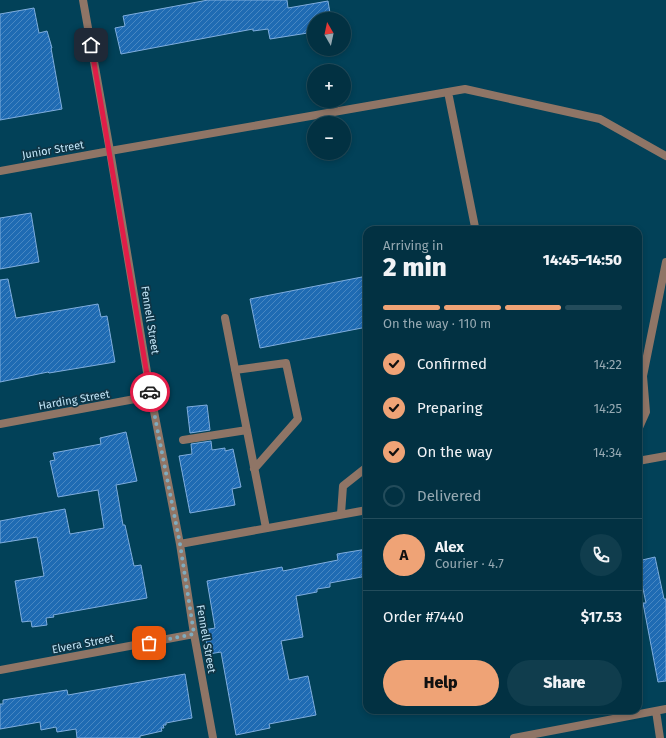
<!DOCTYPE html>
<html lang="en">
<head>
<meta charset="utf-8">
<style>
	:root { --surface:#023142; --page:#103d4d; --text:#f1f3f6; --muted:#96a9b2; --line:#234c5b; --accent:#efa376 }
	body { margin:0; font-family:"Fira Sans",sans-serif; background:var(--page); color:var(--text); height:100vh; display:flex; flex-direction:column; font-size:15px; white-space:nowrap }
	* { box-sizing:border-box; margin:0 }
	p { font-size:13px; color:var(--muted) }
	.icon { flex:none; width:22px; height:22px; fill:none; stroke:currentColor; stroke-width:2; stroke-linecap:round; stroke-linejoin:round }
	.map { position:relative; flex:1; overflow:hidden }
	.side { position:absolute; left:363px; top:226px; width:279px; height:488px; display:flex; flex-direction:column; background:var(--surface); border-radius:12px; box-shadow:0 2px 6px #0003,0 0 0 1px var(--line) }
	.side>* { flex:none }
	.needle { width:26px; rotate:351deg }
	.fabs { position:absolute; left:307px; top:12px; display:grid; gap:8px }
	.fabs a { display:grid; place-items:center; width:44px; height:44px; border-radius:50%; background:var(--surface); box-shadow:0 2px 6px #0003,0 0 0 1px var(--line); font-size:20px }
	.pin { position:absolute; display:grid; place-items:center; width:34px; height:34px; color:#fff; margin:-17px; border-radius:8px; box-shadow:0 2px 6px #0006 }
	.courier { position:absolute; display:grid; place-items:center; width:40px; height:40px; margin:-20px; border:3px solid #e11d48; border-radius:50%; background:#fff; color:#222; box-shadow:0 1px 5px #0007 }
	.head em { font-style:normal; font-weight:800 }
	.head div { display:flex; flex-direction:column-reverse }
	.head { display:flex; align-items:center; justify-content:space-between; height:68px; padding:0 20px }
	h1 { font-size:26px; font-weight:800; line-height:30px }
	.bar { display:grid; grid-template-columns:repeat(4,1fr); gap:6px 4px; align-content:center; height:48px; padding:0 20px }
	.bar i { height:5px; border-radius:3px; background:var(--line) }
	.bar .current { background:var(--accent) }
	.bar p { grid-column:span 4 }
	.line { display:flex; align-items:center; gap:10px; padding:0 20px; border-top:1px solid var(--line) }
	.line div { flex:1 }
	.round { display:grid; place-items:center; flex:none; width:42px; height:42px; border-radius:21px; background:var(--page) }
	ol { padding:0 20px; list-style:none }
	li { display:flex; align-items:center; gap:12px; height:44px }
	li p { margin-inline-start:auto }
	li .icon { padding:4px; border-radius:50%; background:var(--accent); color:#111; stroke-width:4 }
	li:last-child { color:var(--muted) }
	li i { width:22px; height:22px; border:2px solid var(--line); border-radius:50% }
	.button { display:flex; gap:8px; margin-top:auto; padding:8px 20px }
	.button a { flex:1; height:46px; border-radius:24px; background:var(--accent); color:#111; font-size:16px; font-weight:800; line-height:46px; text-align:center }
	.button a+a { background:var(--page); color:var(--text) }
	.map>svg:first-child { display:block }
</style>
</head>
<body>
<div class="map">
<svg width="666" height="738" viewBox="0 0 666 738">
	<defs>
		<pattern id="building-hatch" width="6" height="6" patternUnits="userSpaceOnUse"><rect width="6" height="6" fill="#1f6bb3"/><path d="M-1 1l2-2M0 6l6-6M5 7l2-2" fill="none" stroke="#4887c2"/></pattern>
	</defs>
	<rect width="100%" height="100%" fill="#024158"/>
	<!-- building -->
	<path fill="url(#building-hatch)" stroke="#7fadde" d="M208,0H287L288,8L328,1L331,19H314V32L270,39L268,29L253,31V29L121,54L115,28L125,26L123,16Z
		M34,8L39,33L47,31L52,48H51L62,109L0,120V14Z
		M31,213L39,262L0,269V218Z
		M367,276V327L260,348L250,299Z
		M8,279L16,318L98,304L101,317L107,316L115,362L49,373L48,372L0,382V280Z
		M207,405L210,430L190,433L187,407Z
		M126,432L137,481L116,485L123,525H125L134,566L141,565L147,598L53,615L54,617L46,618L47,625L32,627L31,621L22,622L15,581L44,576L37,537L0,543V521L65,509L70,534L104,528L98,490L58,497L50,461L55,460L53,453L101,444L100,438Z
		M211,441L212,450L225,448V451L233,449L241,487L232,489L235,505L190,513L179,456L192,454L191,444Z
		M367,549V576L330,583V587L317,589V592L296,596L303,637L281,641L289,680L308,676L316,715L269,724L270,728L236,735L221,652L209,654L204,630L215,628L207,581L282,567L283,571L338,560L337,554Z
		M655,557L664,599H666V681L658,682L643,603H646L638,565V561Z
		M185,674L192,718L166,723V725H163L164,728H161L162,731L140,736V738H77L76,729L57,732L56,727L41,730L40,722L0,729V704H3V700L67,690L68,695Z"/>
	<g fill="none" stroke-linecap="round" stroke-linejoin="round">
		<!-- lane -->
		<path stroke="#8f7566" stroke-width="8" d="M448,92L475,227
			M110,151L465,89L600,119L666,156
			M225,318L266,528
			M235,370L286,363L298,419L254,469
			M638,430L646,412L643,376L666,262
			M183,440L247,430
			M341,514L343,486L367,467"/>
		<!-- street -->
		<path stroke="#8f7566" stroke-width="8" d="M83,0L110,151L151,396L180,544L194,634L213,738
			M0,171L110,151
			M0,424L151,396
			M638,461L666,456
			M180,544L367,510
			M0,670L194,634
			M656,711L660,738
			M514,738L666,709"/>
	</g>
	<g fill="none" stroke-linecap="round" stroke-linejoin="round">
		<!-- done -->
		<path stroke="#7facbf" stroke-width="4" stroke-dasharray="0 7.2" d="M149,643L194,634L180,544L150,392"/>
		<!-- route -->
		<path stroke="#e11d48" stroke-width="5" d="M91,45L150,392"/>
	</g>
	<g text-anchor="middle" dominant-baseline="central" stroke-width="3.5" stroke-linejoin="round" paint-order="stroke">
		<!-- street labels -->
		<g font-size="11" fill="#c2e5f7" stroke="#0f3546">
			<text transform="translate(53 150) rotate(-10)">Junior Street</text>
			<text transform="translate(150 320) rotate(81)">Fennell Street</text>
			<text transform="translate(74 400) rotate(-10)">Harding Street</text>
			<text transform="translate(206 639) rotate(80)">Fennell Street</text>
			<text transform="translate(83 644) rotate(-11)">Elvera Street</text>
		</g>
	</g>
</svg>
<div class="fabs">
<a><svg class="needle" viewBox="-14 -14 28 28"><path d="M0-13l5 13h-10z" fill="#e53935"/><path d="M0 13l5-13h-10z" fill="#96a9b2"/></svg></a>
<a>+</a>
<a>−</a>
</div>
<div class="pin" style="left:149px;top:643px;background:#ea580c"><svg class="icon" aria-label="bag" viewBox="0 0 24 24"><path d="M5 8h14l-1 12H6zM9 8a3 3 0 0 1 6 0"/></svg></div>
<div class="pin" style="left:91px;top:45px;background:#1f2937"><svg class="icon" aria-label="home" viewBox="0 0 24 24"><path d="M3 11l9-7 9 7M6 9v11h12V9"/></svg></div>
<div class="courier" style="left:150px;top:392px"><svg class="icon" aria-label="car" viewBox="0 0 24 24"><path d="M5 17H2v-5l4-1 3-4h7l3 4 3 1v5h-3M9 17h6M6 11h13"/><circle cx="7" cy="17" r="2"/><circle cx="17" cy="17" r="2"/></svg></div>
<section class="side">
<div class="head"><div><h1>2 min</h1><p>Arriving in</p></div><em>14:45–14:50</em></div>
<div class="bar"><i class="current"></i><i class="current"></i><i class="current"></i><i></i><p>On the way · 110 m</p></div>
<ol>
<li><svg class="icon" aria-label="check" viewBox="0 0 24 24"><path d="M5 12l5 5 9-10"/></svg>Confirmed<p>14:22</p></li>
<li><svg class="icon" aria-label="check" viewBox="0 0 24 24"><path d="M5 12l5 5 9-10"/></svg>Preparing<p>14:25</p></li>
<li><svg class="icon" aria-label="check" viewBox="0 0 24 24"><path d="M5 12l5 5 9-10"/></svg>On the way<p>14:34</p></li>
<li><i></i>Delivered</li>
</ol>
<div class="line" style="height:72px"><b class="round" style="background:var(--accent);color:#111">A</b><div><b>Alex</b><p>Courier · 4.7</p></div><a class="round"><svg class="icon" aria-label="phone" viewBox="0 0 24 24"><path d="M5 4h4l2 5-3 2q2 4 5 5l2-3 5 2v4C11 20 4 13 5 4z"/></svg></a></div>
<div class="line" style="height:52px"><div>Order #7440</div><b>$17.53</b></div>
<div class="button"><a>Help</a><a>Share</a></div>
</section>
</div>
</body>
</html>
